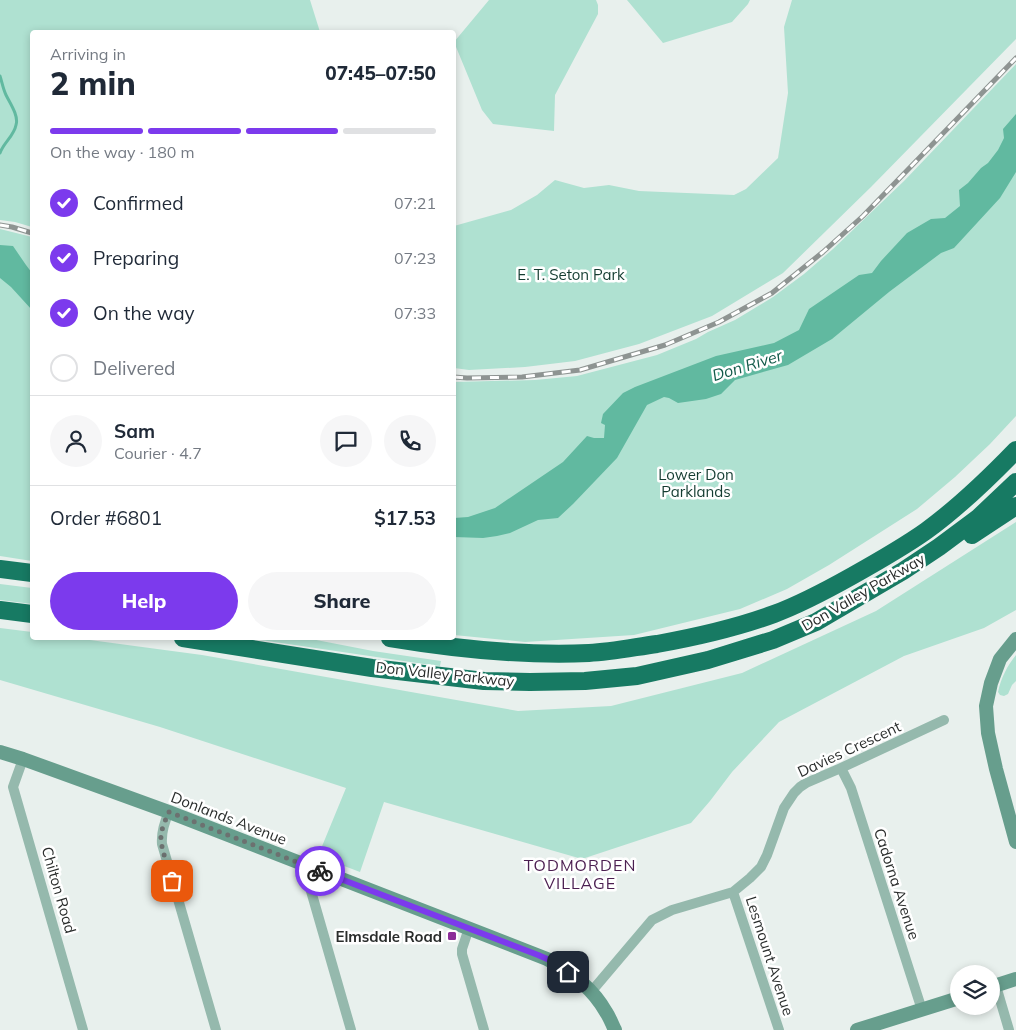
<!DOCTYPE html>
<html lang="en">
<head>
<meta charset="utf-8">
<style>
	:root { --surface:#fff; --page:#f6f6f7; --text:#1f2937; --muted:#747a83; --line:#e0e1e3; --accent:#7c3aed }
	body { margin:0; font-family:Mulish,sans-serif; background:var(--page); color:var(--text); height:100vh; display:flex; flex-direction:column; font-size:19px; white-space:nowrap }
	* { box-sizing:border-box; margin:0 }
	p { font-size:16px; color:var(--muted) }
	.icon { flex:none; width:28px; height:28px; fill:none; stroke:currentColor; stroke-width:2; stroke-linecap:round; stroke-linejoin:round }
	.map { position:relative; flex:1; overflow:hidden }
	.panel { position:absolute; left:30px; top:30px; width:426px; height:610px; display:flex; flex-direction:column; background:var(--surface); border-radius:5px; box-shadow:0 2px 8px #0003 }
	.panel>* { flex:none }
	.buttons { position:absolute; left:950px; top:965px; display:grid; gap:10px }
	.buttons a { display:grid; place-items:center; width:50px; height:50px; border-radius:50%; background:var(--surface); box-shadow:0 2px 8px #0003; font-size:25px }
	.pin { position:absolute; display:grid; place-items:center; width:42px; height:42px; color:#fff; margin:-21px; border-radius:10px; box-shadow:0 2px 8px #0006 }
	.courier { position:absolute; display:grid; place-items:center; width:50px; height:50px; margin:-25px; border:4px solid #7c3aed; border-radius:50%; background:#fff; color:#222; box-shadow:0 1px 6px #0007 }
	.overview em { font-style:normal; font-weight:800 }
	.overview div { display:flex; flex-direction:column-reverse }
	.overview { display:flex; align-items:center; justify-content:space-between; height:85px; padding:0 20px }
	h1 { font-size:32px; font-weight:800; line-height:38px }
	.bar { display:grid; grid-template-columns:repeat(4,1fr); gap:8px 5px; align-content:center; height:60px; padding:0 20px }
	.bar i { height:6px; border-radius:4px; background:var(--line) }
	.bar .current { background:var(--accent) }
	.bar p { grid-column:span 4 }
	.line { display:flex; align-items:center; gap:12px; padding:0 20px; border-top:1px solid var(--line) }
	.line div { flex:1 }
	.round { display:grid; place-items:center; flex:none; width:52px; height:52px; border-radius:26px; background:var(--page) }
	ol { padding:0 20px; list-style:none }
	li { display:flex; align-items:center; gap:15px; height:55px }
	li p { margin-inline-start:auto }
	li .icon { padding:5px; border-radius:50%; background:var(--accent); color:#fff; stroke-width:4 }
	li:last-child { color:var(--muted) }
	li i { width:28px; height:28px; border:2px solid var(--line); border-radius:50% }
	.action { display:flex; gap:10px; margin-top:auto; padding:10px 20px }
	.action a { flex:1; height:58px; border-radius:30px; background:var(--accent); color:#fff; font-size:20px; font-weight:800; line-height:58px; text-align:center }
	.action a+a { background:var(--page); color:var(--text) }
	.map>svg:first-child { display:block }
</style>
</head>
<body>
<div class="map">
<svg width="1016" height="1030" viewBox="0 0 1016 1030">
	<rect width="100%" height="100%" fill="#e8f0ed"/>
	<!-- green -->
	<path fill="#afe1d1" d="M0,0H310L320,32H32V227L15,222L0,220Z
		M489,0H596L598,5V14L555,95L554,131L493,124L482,110L454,42Z
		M627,0H750L748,4L732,22L663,43Z
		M792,0H1016V39L871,187L783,273L712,316L639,344L575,361L525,367L469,370L454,368V226L511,210L537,195L555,180L584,188L609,185L639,191L734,195L746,189L778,158L788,93L784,27Z
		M1016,64V416L990,444L955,477L917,509L829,565L787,589L740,609L634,635L525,642L454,635V382L535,380L577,376L657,355L696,339L708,332L735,320L773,297L804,274L833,249L904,181Z
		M0,229L32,237V561L0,556Z
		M1016,522V610L984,628L904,656L779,722L732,772L710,801L691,823L582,859L384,802L360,872L318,856L346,788L160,727L0,680V628L32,632V638H75L202,655L518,711L611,706L742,673L876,611Z
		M0,584L32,588V604L0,600Z
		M248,638H306L373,651L441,661L440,666L424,664Z
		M1016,655V681L1012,685L1008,694L1004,696L1000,695L998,692C1001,678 1007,666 1016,655Z"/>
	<!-- water -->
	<path fill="#61b9a0" d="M1016,114V172L1000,198L954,248L941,253L889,292L832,339L788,365L735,380L721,394L706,399L678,403L669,398L664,397L647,405L617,458L573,504L558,518L538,520L510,533L497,536L483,538L454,537V518L468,517L495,508L563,462L587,436L594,438H604L605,425L601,423L603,414L623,393L635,387L716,356L774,343L799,330L809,309L859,275L872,273L881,261L907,233L931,219L945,218L960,206L959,190L968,183L981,168L988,163L998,150L1004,138L1003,129Z
		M0,245L13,246L26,265L32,273V310L11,287L0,278Z"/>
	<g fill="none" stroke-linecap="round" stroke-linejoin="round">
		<!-- stream -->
		<path stroke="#61b9a0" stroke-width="3" d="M0,76C2,82 3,89 6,95C10,103 19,116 16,125C14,136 4,142 0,153"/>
		<!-- street -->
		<path stroke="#95b9ad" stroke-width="10" d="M23,759L13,787L83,1030
			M841,768L851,788L922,1010
			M169,812C164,823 161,832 162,844L216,1030
			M319,871L311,891L351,1030
			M733,892L779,1030
			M469,928L462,949V954L484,1030
			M996,986L1009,1030
			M591,992L652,920L672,910L733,892L750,878L761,867L767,855L784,808L794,793L800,787L806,783L841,768L944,720"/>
		<!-- secondary -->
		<path stroke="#679e8d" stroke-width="14" d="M1016,639L1000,659L991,683L986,706L988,733L996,769L1016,842
			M0,752L23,759L169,812L547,959C570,971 593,989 606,1012C610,1018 612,1024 615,1030
			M991,987L1016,979
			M857,1030L959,998"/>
		<!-- highway -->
		<path stroke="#177a63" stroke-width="18" d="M972,535L1016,506
			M0,569L32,573
			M0,610L32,614
			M183,638L372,668L484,681L530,682L585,681L637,676L708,660L773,640L816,622L903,571L939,547L978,518L1016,482
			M390,638C456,649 523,656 589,653C612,652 635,647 657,644C696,637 736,628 774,614C801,604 827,590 852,576C877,562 902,548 926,531C959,507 988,479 1016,450"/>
		<!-- rail casing -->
		<g stroke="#8e9492" stroke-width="5">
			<path id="rail" d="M0,225L12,227L32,233
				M454,377L467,378L522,377L580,370L665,345L719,322L772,293L823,252L863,216L1016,58"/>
		</g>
		<!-- rail -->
		<use href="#rail" stroke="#fff" stroke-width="3" stroke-dasharray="9" stroke-linecap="butt"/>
	</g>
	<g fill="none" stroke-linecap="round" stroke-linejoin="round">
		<!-- done -->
		<path stroke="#6c7170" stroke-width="5" stroke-dasharray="0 9" d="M172,881C169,868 160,848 161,835C162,827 166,819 169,812L320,871"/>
		<!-- route -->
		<path stroke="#7c3aed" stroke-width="6" d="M320,871L538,955L554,962L568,972"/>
	</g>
	<!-- markers -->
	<rect fill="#8b2d98" stroke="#fff" stroke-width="2" x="447" y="931" width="10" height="10" rx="2.5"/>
	<g text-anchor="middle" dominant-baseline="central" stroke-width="5" stroke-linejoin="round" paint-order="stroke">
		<!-- park labels -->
		<g font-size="15" fill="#143c31" stroke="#fff">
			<text x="571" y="274">E. T. Seton Park</text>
			<text x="696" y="474">Lower Don<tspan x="696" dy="17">Parklands</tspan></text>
		</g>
		<!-- street labels -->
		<g font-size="15" fill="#2a2d2c" stroke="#fff">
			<text transform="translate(863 592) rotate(-30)">Don Valley Parkway</text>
			<text transform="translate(445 674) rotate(6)">Don Valley Parkway</text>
			<text transform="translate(849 749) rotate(-25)">Davies Crescent</text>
			<text transform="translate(229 818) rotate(21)">Donlands Avenue</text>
			<text transform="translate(897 884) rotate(72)">Cadorna Avenue</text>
			<text transform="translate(59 890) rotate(74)">Chilton Road</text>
			<text transform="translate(770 956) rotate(72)">Lesmount Avenue</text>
		</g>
		<!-- poi labels -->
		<g font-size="15" font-weight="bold" fill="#2a2d2c" stroke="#fff" text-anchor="end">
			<text x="442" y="936">Elmsdale Road</text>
		</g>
		<!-- water labels -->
		<g font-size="16" font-style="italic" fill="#115a49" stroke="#fff">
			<text transform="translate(747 365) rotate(-17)">Don River</text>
		</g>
		<!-- neighbourhood labels -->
		<g font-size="16" letter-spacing="1" fill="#4b1f51" stroke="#fff">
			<text x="580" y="865">TODMORDEN<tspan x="580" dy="18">VILLAGE</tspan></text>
		</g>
	</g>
</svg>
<div class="buttons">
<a><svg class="icon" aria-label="layers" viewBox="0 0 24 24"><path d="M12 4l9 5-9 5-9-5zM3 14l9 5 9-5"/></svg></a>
</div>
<div class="pin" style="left:172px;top:881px;background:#ea580c"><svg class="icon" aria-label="bag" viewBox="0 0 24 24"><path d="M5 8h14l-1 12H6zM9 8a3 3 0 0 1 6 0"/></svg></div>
<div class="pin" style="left:568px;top:972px;background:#1f2937"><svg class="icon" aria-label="home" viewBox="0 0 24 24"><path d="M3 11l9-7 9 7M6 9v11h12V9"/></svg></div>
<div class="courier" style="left:320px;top:871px"><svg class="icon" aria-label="bike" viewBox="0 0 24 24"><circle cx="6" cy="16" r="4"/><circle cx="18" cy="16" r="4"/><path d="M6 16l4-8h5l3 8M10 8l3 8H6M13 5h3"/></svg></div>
<section class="panel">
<div class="overview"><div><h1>2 min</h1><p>Arriving in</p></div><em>07:45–07:50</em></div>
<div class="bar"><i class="current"></i><i class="current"></i><i class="current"></i><i></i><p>On the way · 180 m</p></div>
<ol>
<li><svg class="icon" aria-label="check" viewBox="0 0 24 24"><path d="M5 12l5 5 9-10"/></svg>Confirmed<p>07:21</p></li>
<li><svg class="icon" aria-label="check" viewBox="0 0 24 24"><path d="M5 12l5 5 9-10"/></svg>Preparing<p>07:23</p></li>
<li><svg class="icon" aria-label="check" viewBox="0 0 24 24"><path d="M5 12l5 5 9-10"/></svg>On the way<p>07:33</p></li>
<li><i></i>Delivered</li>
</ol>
<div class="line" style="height:90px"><a class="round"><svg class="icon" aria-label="person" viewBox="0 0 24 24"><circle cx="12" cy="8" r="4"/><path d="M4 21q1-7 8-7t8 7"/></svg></a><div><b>Sam</b><p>Courier · 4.7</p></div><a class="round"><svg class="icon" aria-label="chat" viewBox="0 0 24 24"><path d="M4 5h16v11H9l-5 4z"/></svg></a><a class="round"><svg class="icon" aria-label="phone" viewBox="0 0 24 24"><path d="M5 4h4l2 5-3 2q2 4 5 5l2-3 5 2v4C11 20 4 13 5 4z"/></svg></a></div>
<div class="line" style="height:65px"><div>Order #6801</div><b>$17.53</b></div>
<div class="action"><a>Help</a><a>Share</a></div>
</section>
</div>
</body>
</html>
